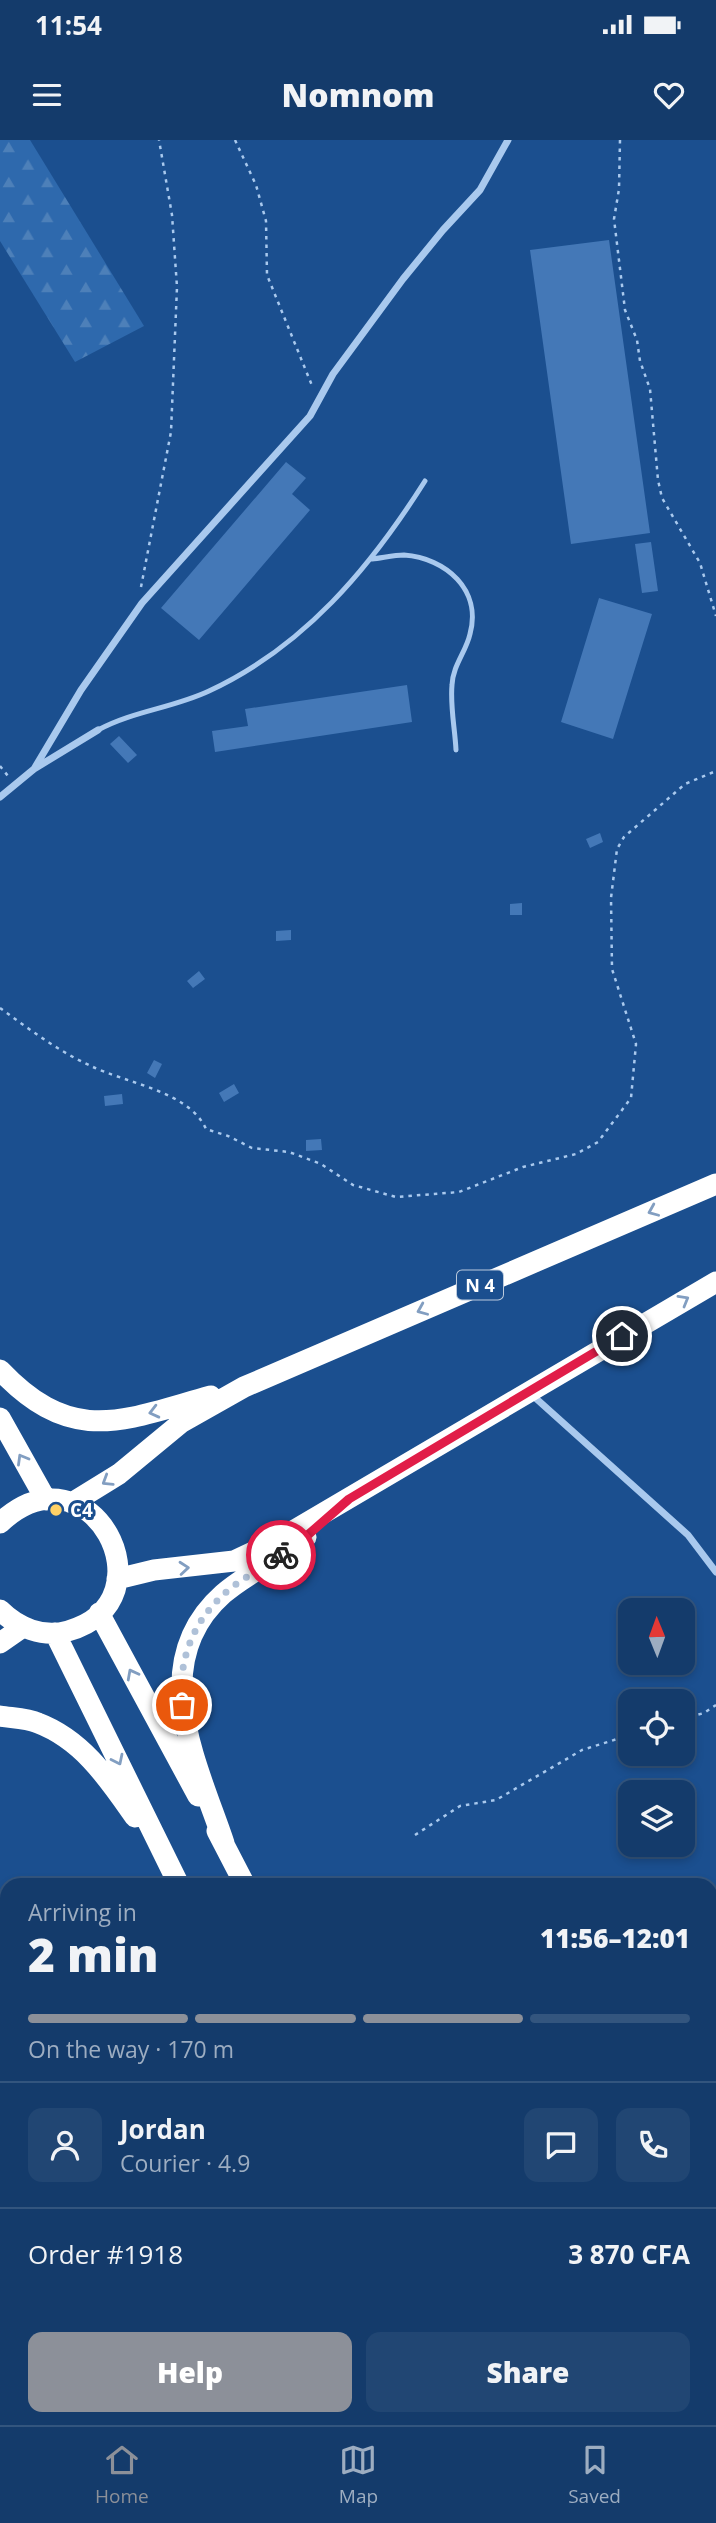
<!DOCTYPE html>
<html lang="en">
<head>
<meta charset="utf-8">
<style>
	:root { --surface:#143b6b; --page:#214673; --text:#f1f3f6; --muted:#9dadc1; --line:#33557e; --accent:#8c9099 }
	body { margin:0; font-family:"Open Sans",sans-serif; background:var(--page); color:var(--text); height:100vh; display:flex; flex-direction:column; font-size:26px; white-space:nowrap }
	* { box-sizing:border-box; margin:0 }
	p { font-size:23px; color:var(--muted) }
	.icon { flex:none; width:38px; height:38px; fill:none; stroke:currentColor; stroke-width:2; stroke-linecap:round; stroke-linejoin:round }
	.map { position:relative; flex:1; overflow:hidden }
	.panel { position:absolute; left:0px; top:1738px; width:718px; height:548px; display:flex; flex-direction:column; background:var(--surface); border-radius:21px 21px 0 0; box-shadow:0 4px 10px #0003,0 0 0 2px var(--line) }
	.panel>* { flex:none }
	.needle { width:46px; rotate:359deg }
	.buttons { position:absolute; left:618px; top:1458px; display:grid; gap:14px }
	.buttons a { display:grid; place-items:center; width:77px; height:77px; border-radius:14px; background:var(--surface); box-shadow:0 4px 10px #0003,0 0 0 2px var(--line); font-size:35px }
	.pin { position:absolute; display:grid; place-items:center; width:60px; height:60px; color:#fff; margin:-30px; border:4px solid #fff; border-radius:50%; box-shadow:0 2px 7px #0007 }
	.courier { position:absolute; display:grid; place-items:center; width:70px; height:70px; margin:-35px; border:5px solid #e11d48; border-radius:50%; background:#fff; color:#222; box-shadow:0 2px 9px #0007 }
	.headline em { font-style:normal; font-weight:800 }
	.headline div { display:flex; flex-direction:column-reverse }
	.headline { display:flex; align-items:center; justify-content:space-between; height:119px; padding:0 28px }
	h1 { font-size:46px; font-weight:800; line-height:52px }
	.bar { display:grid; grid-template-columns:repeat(4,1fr); gap:10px 7px; align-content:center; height:84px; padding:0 28px }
	.bar i { height:9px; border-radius:5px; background:var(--line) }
	.bar .active { background:var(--accent) }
	.bar p { grid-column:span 4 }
	.line { display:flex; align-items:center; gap:18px; padding:0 28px; border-top:2px solid var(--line) }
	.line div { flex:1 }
	.round { display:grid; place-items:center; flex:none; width:74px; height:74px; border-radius:14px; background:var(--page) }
	.primary-button { display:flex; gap:14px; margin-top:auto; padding:14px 28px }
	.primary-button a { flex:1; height:80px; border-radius:14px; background:var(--accent); color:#fff; font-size:28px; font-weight:800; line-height:80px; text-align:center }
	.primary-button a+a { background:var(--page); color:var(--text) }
	.status { display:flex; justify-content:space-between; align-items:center; height:49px; padding:0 35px; background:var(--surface); direction:ltr }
	.status svg { height:19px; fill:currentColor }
	header { display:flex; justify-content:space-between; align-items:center; height:91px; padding:0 28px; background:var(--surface); font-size:32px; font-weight:800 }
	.tab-bar { display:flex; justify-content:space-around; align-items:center; height:98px; border-top:2px solid var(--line); background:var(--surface); font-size:19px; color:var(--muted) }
	.tab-bar a { display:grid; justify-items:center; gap:4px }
	.tab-bar .active { color:var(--accent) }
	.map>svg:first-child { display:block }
</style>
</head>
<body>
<div class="status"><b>11:54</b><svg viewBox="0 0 49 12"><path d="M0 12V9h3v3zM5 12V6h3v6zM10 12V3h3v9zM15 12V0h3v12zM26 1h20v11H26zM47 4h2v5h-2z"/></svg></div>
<header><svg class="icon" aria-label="menu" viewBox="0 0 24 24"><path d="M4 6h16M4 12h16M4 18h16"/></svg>Nomnom<svg class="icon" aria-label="heart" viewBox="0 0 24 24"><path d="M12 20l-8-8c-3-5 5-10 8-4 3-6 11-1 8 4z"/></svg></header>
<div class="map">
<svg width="716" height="2285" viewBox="0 0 716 2285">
	<defs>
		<pattern id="forest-firs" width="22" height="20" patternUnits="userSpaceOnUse" patternTransform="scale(1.75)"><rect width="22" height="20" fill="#2e69ad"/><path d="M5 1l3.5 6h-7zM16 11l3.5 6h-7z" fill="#4d80b9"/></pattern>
	</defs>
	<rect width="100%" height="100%" fill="#1b4f8f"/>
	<!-- forest -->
	<path fill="url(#forest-firs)" d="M0,0H30L144,186L75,222L0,101Z"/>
	<!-- building -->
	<path fill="#4478b7" d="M609,100L650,393L571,404L530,110Z
		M286,322L306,338L292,354L310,370L199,500L161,468Z
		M651,402L658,451L642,453L635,404Z
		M599,458L652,474L613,599L561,582Z
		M407,545L412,582L215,612L212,591L248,586L245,569Z
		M119,596L137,615L128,623L110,604Z
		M600,693L603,702L590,708L586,699Z
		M522,763V775H510V764Z
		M291,790V800L276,801V791Z
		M199,831L205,839L193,848L187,841Z
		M154,920L162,924L155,938L147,933Z
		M234,944L239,953L224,962L219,953Z
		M122,954L123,964L105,966L104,956Z
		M321,999L322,1010L306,1011V1000Z"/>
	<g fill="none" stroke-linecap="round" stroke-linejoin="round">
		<!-- path -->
		<path stroke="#a9c9ee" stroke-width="2.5" stroke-dasharray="3.5 5" stroke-linecap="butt" d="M235,0L256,45L266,81L267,135L313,248
			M620,0L619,49L614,79L625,170L637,200L640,221L650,249L658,340L662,358L700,423L716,476
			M141,447L171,292L177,147L172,75L159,0
			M0,626L8,636
			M0,868C29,889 58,911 91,926C125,943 189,951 206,989L228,996L252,1008L289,1012L321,1024L353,1045L396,1057L459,1052L523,1027L576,1014L598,1002L631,958L636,904L612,829L611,758L617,709L624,697L685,644L716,631
			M682,1579L704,1573L716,1565
			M415,1695L460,1666L496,1660L582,1610L630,1595
			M710,2126L716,2116
			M710,2199L716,2196"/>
		<!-- lane -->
		<path stroke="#a9c9ee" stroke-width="5" d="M372,419C382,418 394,415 404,415C446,418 482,450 470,494C466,512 453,525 452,545C450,566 455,589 456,610
			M98,590C133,571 173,568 209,551C304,507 370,428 425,341"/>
		<!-- street -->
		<path stroke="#a9c9ee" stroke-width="7" d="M34,629L81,550L142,463L310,276L333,234L403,139L443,90L480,50L508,0
			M0,657L34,629L98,590
			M531,1254L688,1395L716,1432"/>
		<!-- highway -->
		<path stroke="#fff" stroke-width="21" d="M0,1230C73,1307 123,1280 211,1256
			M0,1278L46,1360
			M72,1363L119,1334L182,1282L244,1247L716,1044
			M0,1383C90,1299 175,1461 68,1491C43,1498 18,1488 0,1470
			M117,1439L154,1430L234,1421L276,1401L716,1142
			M99,1473L198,1656
			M55,1493L179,1745
			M0,1503L23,1487
			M0,1576C12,1578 27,1578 38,1583C83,1600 109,1640 135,1677
			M217,1691L245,1745
			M224,1703C197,1623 145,1523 223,1454C248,1432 281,1419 306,1397
			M457,2278L460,2285
			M512,2278L515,2285"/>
	</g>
	<!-- one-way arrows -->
	<defs><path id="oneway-chevron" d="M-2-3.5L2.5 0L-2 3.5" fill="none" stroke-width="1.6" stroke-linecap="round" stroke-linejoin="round" transform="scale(1.75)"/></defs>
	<g stroke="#829ec1">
		<use href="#oneway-chevron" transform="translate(653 1071) rotate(157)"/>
		<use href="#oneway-chevron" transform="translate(684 1160) rotate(-30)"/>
		<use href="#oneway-chevron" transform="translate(422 1170) rotate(157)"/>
		<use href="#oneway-chevron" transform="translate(154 1272) rotate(166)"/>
		<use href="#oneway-chevron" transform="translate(22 1319) rotate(-120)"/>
		<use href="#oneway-chevron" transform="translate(107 1341) rotate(148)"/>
		<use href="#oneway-chevron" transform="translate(184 1428) rotate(-5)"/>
		<use href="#oneway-chevron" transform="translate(132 1534) rotate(-118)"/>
		<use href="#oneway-chevron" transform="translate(118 1620) rotate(64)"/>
	</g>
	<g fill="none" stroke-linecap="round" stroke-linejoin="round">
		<!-- done -->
		<path stroke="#afc1d8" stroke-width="7" stroke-dasharray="0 12.6" d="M182,1565C178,1523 191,1485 222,1456C238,1440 262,1429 281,1415"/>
		<!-- route -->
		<path stroke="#e11d48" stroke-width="9" d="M281,1415L302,1400L349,1359L622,1196"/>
	</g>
	<!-- markers -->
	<circle fill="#ffd166" stroke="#1b4f8f" stroke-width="2.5" cx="56" cy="1370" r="7"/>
	<g text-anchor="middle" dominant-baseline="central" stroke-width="6" stroke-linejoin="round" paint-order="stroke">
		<!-- shield labels -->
		<rect fill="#1b4f8f" stroke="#bbcadd" stroke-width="2" x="457" y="1130.5" width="46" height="29" rx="5"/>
		<g font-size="18" font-weight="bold" fill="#fff">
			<text x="480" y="1145">N 4</text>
		</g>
		<!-- poi labels -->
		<g font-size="19" font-weight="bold" fill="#fff" stroke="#1b4f8f" text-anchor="start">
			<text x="70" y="1370">C4</text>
		</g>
	</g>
</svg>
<div class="buttons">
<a><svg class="needle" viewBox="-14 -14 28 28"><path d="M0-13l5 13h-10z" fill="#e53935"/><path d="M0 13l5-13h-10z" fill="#9dadc1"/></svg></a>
<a><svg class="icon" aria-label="locate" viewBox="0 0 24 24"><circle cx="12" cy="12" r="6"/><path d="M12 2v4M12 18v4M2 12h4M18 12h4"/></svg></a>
<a><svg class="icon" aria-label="layers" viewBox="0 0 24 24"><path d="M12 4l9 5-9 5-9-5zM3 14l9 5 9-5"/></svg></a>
</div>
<div class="pin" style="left:182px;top:1565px;background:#ea580c"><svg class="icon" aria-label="bag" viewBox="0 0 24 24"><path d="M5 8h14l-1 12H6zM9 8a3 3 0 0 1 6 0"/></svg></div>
<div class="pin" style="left:622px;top:1196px;background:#1f2937"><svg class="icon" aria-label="home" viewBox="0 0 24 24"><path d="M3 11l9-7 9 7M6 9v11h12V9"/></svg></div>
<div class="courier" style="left:281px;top:1415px"><svg class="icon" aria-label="bike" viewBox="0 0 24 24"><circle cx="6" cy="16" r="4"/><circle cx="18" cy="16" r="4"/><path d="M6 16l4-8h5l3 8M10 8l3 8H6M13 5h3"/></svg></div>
<section class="panel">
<div class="headline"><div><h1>2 min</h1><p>Arriving in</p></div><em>11:56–12:01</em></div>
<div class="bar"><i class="active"></i><i class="active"></i><i class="active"></i><i></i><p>On the way · 170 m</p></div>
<div class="line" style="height:126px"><a class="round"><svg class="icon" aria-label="person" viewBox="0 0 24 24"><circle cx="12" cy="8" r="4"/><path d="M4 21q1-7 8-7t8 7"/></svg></a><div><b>Jordan</b><p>Courier · 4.9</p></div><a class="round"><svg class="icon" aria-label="chat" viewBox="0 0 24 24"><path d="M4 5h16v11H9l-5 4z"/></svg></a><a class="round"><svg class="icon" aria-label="phone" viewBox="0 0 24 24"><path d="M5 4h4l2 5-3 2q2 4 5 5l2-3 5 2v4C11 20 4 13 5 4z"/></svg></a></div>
<div class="line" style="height:91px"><div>Order #1918</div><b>3 870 CFA</b></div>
<div class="primary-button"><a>Help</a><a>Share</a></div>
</section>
</div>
<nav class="tab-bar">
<a class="active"><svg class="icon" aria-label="home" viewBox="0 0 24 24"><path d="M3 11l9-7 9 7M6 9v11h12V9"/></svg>Home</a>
<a><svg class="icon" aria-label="map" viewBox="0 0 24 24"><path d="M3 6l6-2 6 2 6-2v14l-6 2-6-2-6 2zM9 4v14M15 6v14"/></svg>Map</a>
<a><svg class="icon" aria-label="saved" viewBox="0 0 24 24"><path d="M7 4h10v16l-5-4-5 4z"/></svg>Saved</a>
</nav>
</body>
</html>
